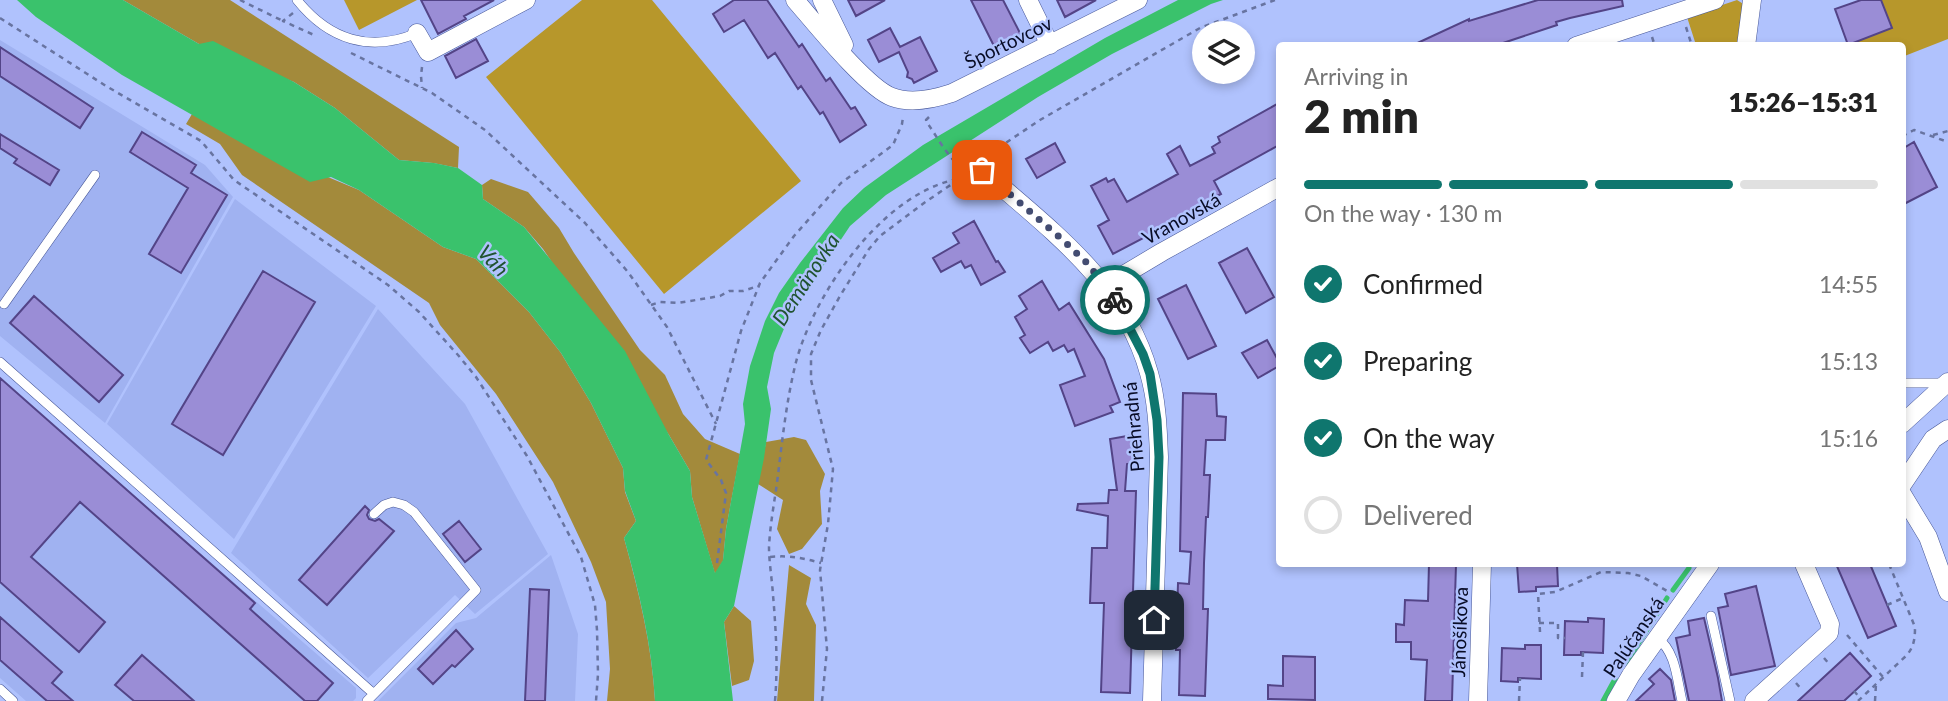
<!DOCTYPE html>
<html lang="en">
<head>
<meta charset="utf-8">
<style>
	:root { --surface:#fff; --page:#f6f6f6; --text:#222; --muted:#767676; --line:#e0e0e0; --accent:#0f766e }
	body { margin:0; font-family:Lato,sans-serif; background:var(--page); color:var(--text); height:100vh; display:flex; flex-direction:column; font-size:26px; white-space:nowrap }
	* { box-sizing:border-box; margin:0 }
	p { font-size:23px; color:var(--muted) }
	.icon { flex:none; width:38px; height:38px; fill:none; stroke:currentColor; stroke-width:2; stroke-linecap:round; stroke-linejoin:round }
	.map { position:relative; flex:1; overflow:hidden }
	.panel { position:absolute; left:1276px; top:42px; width:630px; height:525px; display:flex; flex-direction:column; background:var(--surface); border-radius:7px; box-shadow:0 4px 10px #0003 }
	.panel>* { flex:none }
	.buttons { position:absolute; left:1192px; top:21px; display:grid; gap:14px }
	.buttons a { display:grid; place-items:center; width:63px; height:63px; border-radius:50%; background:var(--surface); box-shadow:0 4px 10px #0003; font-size:35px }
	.pin { position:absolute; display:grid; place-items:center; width:60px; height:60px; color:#fff; margin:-30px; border-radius:14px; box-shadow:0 4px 10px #0006 }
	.courier { position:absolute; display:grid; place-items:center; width:70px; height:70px; margin:-35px; border:5px solid #0f766e; border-radius:50%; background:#fff; color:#222; box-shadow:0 2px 9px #0007 }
	.head em { font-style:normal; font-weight:800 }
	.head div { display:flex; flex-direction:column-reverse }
	.head { display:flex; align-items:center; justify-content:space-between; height:119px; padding:0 28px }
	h1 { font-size:46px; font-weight:800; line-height:52px }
	.bar { display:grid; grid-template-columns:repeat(4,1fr); gap:10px 7px; align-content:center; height:84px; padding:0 28px }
	.bar i { height:9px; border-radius:5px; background:var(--line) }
	.bar .current { background:var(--accent) }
	.bar p { grid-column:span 4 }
	ol { padding:0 28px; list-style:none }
	li { display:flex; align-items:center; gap:21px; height:77px }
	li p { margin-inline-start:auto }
	li .icon { padding:7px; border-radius:50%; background:var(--accent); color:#fff; stroke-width:4 }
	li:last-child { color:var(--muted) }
	li i { width:38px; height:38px; border:4px solid var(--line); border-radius:50% }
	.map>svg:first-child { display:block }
</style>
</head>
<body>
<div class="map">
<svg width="1948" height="701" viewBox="0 0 1948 701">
	<rect width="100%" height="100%" fill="#b0c2fd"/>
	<!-- built -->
	<path fill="#a0b2f1" d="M0,40L205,165L233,197L105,423L0,336Z
		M235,199L376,306L234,539L107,424Z
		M378,309L465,404L548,554L475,614L455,595L368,678L231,553Z
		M0,380L356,688V698L353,701H26L0,678Z
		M551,555L578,634L575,701H378L456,623L476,618Z"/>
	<!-- green -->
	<path fill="#b7972b" d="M344,0H417L359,30Z
		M582,0H652L801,181L664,294L486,77Z
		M1737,0L1745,5L1742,45H1696L1687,17Z
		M1881,0H1948V39L1902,57V46H1848Z"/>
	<!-- forest -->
	<path fill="#a38a3b" d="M123,0H230L459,147L458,168L433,163L399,160L335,108L294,82L199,44Z
		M192,114L234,138L359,190L443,247L476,259L529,312L561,353L591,403L623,468L625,492L636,521L624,538C639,592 652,646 655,701H607L610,669L606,602L591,562L553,482L496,394L440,325L429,303L242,175L220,144L186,124Z
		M491,179L528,192L559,228L574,253L640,350L665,375L683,414L705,439L740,454L726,529L723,561L715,574L692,497L690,471L669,435L543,249L524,227L483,199L482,185Z
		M794,437L806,440L825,474L820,491L822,524L802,549L789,554L777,529L783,500L758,484L766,442Z
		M789,565L811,578L806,604L816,625L814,701H777Z
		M734,606L751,621L754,661L749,680L732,686L724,622Z"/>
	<!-- water -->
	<path fill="#3ac26c" d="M17,0H123L199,44L213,41L294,82L335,108L399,160L434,163L458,168L482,185L483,199L524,227L625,351L669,435L690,471L692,497L715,573L723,560L726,529L745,424L743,404L750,366L765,321L779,293L800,263L843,208L864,188L923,145L1105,38L1178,0H1223L1211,4L1112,54L1038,97L886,195L850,226L788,319L774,353L767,387L771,409L764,458L734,606L724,622L733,701H655C652,646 639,591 624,538L636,521L625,491L623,468L591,403L561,353L529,312L476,259L443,247L359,190L331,177L310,182L122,75L36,17Z"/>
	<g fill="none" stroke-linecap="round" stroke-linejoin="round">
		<!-- stream -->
		<path stroke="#3ac26c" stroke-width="5" d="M1673,590L1689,568
			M1626,663L1667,598
			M1603,701L1615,679"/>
	</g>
	<!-- building -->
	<path fill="#9a8dd6" stroke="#534487" stroke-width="2" d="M421,0H494L464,16L466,19L438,34Z
		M734,0H767L799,47L802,44L826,81L830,78L851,109L855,107L866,125L840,142L823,112L820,114L801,86L798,89L775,53L768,58L744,20L724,32L713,14Z
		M848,0H885L856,16Z
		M971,0H1003L1021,35L996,50Z
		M1057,0H1096L1065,17Z
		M1538,0H1622L1623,6L1570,18L1556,22L1557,25L1494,46H1411L1469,19V21Z
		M1861,0H1881L1892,28L1848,45L1835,9Z
		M890,28L900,47L920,37L937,71L914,83L912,79L907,77L908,72L899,52L879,62L868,40Z
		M476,39L488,61L456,78L445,56Z
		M0,47L93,108L80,128L0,76Z
		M1279,103V145L1214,181L1221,194L1211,199L1212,202L1113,254L1098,226L1109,220L1091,186L1106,178L1108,182L1114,179L1127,202L1178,174L1167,154L1180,146L1190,166L1215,153L1212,147L1220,142L1218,137Z
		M142,132L196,165L191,173L227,195L181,273L149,254L188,188L130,152Z
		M0,134L59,170L50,185L14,163L17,159L0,148Z
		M1914,142L1937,187L1902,205V149Z
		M1055,143L1065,162L1037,178L1026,159Z
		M974,221L996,262L998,261L1005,272L981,285L971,265L965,268L961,261L941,272L933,258L959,243L953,233Z
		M1247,248L1274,297L1246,313L1219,263Z
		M263,271L315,302L223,455L172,424Z
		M1042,281L1059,310L1069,303L1104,359L1120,402L1110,406L1113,412L1075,426L1060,385L1085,376L1074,349L1068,352L1064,345L1053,351L1048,342L1030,353L1020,338L1025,335L1015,317L1027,309L1019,296Z
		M1186,285L1216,346L1188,359L1158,299Z
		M34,296L123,375L99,402L10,323Z
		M1267,340L1279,362V366L1258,378L1242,353Z
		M0,378L255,603L250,609L333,683L317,701H305L80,502L31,557L105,622L79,652L0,582Z
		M1183,393L1216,394L1217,416L1226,417L1225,440H1206L1204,475H1210L1208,517H1206L1204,563L1203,609H1208L1205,696L1179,695L1180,650H1176L1178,583L1189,584L1191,552L1180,551Z
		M1133,435L1138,462L1127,464L1125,491H1136L1130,693L1101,692L1104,603H1090L1092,548H1107L1108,516L1077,510L1078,504L1108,503L1109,490H1117L1110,439Z
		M365,506L369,510L367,515L369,519L375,521L379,519L394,531L327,605L299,580Z
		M459,521L481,549L465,562L443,534Z
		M1429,564H1456L1452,701H1425L1427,660L1411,659V642H1396V624L1404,625L1405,600L1428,601Z
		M1517,564H1557L1558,586L1536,587V591L1519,592Z
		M1836,564H1870L1896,626L1868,638Z
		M1756,586L1775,666L1731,675L1718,608L1728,606L1725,594Z
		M530,589L549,590L545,701H525Z
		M0,617L62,672L52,683L73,701H47L0,660Z
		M1588,618L1604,619L1603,653L1581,652V655H1564L1565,621L1588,622Z
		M1704,618L1718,678L1722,701H1689L1676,638L1690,635L1688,621Z
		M456,630L473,649L455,667L452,665L433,684L418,669Z
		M1525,645H1541V679L1518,678V682L1501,681L1502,648L1525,649Z
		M1850,653L1871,676L1844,701H1798Z
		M142,655L194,701H134L115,685Z
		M1283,656L1315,657V700L1268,699V685L1283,686Z
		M1660,669L1671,680L1675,701H1636L1654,684L1649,679Z"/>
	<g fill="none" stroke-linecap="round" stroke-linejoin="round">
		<!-- service casing -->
		<g stroke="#475798" stroke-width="10">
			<path id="service" d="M297,0C329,40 370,53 417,33
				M4,304L95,175
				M0,362L374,694
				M1902,383H1945
				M1711,616L1730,701
				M1657,638C1676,651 1677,680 1682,701
				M0,689L13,701
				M367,701L476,590L414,512L404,505L393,502L384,505L374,514"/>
		</g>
		<!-- minor casing -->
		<g stroke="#475798" stroke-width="19">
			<path id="minor" d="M795,0C815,23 867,88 892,97C911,104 934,99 952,93L1138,0
				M822,0L844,45
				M1028,0L1050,45
				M417,33L428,52L526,0
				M1576,46L1715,0
				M1746,46L1752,0
				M982,170C1049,229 1124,282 1149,373C1157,400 1158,430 1159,457L1152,701
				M1105,286L1162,252L1279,187
				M1902,424L1948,382
				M1902,485L1933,439L1948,429
				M1902,494L1928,537L1948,592
				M1478,701L1482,564
				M1616,701L1631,675L1710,564
				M1754,701L1829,633L1830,624L1804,564"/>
		</g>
		<!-- path -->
		<path stroke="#6874a1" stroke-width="2.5" stroke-dasharray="5 5" stroke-linecap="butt" d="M240,0L283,21
			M293,13L283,21L314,35
			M0,18L106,86L201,141L234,180L388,285L419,312L458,355L476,377L527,456L581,557L595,605L597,630L598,674L596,701
			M1686,27L1692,46
			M1652,37L1655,46
			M351,53L432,93L485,130L585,223L628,272L667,327L716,424
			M422,67L421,76L422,88
			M929,117L926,120L928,124C938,138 949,160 964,169
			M1933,135L1948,131
			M1902,136L1914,130L1948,142
			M992,156L998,148L1040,120L1200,28L1275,0
			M651,305L660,302L678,303L720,296L729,291H743L758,286
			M770,557C789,555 803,558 821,563
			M717,563L726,493L721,480L706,460L741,331L760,283L794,236L841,183L893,145L902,124L903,117
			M1870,565L1874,564
			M1887,605L1903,598
			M1539,623H1558V638H1565
			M1540,632L1538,594L1555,592L1601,572L1628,573L1641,576L1669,592
			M1847,635L1883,677
			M1824,658L1830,665
			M1582,677L1583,652
			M1796,683L1802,690
			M1854,691L1860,698
			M775,701C778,665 776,630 773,595C772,579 769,562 769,547C770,526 774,504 777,483C782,443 786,402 796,362C815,291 886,188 964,178
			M822,701L827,649L820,570L828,524L833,469L811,380V354L821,330L840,296L869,249L880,236L924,203L949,186L967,178
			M1519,701L1520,678
			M1858,701L1907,655C1914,646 1915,639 1915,627L1889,564
			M1875,701L1876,684"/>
		<!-- service -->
		<use href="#service" stroke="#fff" stroke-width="9"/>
		<!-- minor -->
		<use href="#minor" stroke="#fff" stroke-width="18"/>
	</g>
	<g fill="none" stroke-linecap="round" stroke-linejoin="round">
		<!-- done -->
		<path stroke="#434c71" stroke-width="7" stroke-dasharray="0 12.6" d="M982,170L1064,241L1088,264L1115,300"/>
		<!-- route -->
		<path stroke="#0f766e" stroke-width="9" d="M1115,300L1143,354L1150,374L1157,420L1159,457L1154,620"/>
	</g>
	<g text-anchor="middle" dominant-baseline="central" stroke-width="5" stroke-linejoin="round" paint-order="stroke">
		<!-- street labels -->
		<g font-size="19" fill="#080c26" stroke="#b0c2fd">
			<text transform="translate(1008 42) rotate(-26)">Športovcov</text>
			<text transform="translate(1181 218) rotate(-29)">Vranovská</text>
			<text transform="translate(1133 427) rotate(-95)">Priehradná</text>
			<text transform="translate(1459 632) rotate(-88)">Jánošíkova</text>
			<text transform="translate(1633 637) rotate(-56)">Palúčanská</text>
		</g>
		<!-- water labels -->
		<g font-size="21" font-style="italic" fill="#205330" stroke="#b0c2fd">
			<text transform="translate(494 260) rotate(47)">Váh</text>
			<text transform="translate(805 279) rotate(-57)">Demänovka</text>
		</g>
	</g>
</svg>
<div class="buttons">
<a><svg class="icon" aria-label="layers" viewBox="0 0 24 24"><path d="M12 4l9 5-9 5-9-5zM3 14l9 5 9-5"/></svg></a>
</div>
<div class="pin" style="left:982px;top:170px;background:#ea580c"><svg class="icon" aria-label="bag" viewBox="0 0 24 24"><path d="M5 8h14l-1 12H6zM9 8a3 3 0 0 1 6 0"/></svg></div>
<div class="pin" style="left:1154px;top:620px;background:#1f2937"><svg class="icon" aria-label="home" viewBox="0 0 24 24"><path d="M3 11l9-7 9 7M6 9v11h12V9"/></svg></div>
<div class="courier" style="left:1115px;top:300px"><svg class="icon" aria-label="bike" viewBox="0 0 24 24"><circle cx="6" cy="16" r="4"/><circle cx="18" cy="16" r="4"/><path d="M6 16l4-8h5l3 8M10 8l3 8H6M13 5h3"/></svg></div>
<section class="panel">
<div class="head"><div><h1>2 min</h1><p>Arriving in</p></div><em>15:26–15:31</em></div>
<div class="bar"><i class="current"></i><i class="current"></i><i class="current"></i><i></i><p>On the way · 130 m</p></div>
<ol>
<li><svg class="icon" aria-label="check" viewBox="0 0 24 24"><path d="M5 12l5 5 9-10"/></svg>Confirmed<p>14:55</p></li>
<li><svg class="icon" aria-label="check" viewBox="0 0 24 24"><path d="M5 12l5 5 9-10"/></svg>Preparing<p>15:13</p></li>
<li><svg class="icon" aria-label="check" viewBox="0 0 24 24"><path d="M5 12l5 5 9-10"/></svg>On the way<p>15:16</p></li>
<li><i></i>Delivered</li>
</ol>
</section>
</div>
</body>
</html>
